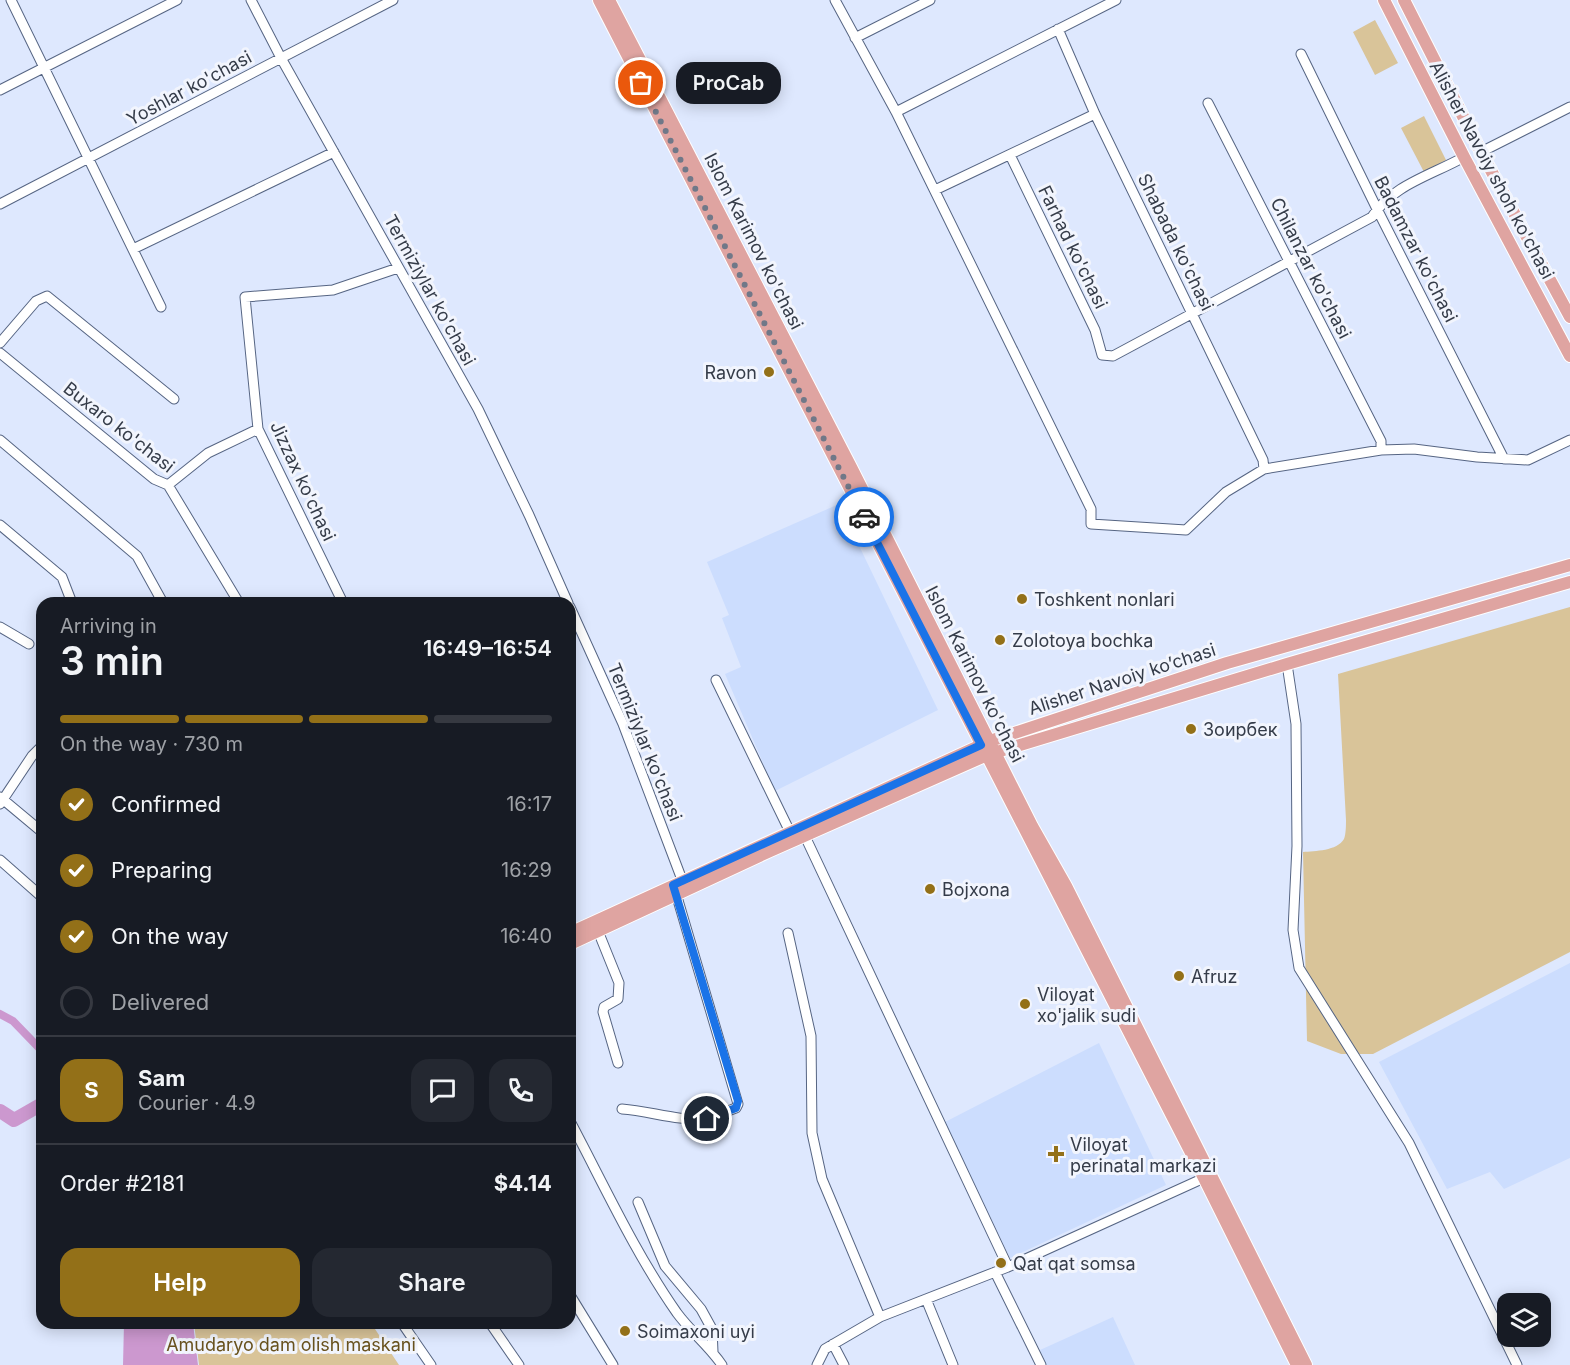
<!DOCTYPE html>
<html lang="en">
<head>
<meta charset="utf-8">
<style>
	:root { --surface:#171b24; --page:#242831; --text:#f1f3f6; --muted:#9ea1a6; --line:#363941; --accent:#937018 }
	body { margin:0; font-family:Inter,sans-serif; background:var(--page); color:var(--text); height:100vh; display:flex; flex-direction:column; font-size:22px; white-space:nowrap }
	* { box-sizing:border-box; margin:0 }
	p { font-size:20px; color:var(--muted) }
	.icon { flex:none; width:33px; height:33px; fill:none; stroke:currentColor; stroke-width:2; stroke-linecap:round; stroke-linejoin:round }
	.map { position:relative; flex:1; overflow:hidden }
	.side { position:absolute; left:36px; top:597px; width:540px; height:732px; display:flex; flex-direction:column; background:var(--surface); border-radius:18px; box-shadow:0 3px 15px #0003 }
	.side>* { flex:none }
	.fabs { position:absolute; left:1497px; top:1293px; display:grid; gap:12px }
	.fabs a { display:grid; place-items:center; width:54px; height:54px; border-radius:12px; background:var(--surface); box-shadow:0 3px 15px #0003; font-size:30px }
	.pin { position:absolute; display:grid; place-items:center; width:51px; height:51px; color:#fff; margin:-26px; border:3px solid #fff; border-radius:50%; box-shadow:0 2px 6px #0007 }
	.courier { position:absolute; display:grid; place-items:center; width:60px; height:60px; margin:-30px; border:4px solid #1a73e8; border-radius:50%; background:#fff; color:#222; box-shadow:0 2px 8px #0007 }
	.bubble { position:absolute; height:42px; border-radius:18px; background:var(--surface); box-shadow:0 3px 15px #0003; font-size:20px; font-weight:600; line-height:42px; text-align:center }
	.summary em { font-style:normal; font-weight:600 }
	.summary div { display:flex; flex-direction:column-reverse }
	.summary { display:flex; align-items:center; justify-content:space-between; height:102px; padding:0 24px }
	h1 { font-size:39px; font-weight:600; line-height:45px }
	.bar { display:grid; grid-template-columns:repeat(4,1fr); gap:9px 6px; align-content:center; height:72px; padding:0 24px }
	.bar i { height:8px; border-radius:4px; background:var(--line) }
	.bar .current { background:var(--accent) }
	.bar p { grid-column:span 4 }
	.line { display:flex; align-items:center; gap:15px; padding:0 24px; border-top:2px solid var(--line) }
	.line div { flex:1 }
	.round { display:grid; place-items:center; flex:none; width:63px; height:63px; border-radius:18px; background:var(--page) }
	ol { padding:0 24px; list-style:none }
	li { display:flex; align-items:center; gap:18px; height:66px }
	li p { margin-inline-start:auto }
	li .icon { padding:6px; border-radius:50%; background:var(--accent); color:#fff; stroke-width:4 }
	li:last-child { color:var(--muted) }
	li i { width:33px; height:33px; border:3px solid var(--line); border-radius:50% }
	.primary-button { display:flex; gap:12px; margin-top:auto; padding:12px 24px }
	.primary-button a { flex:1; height:69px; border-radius:18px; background:var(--accent); color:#fff; font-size:24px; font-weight:600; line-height:69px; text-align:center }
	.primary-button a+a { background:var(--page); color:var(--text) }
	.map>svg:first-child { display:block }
</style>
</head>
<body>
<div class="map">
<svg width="1570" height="1365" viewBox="0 0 1570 1365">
	<rect width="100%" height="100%" fill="#dee8fe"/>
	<!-- built -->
	<path fill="#ccddfe" d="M839,504L938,710L775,791L725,674L741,667L722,618L729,615L707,562Z
		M1570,963V1158L1504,1189L1490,1172L1447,1189L1379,1062Z
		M1099,1043L1166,1185L1010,1258L945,1122Z
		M1113,1317L1135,1365H1047L1040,1350Z"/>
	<!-- green -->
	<path fill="#d9c499" d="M1375,20L1398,63L1375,75L1353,32Z
		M1424,116L1446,160L1424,172L1401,128Z
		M1570,607V952L1373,1054H1341L1307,1041L1303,852C1315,851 1337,851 1344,839C1346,834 1346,825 1346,820L1338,674Z
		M194,1323H371L399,1365H199Z"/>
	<!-- water -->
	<path fill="#cc98cf" d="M124,1323H193L198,1365H123Z"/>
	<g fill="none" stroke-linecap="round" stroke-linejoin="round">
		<!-- canal -->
		<path stroke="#cc98cf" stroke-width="8" d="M0,1014L13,1021L42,1051"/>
		<!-- river -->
		<path stroke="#cc98cf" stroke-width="14" d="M0,1111L14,1120L42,1104"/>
		<!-- minor casing -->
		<g stroke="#566583" stroke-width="11">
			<path id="minor" d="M11,0L161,307
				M251,0L281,58L478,409L529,515L568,603
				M835,0L896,112L1091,509V524L1186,530L1226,492L1264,469L1381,450L1414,449L1477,457L1528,460L1570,440
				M1058,29L1095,114L1263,460L1264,469
				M855,38L930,0
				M1301,54L1377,209L1504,459
				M0,90L177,0
				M1208,103L1381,441V450
				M896,112L1116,0
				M1481,152L1570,107
				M1010,155L1095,330L1102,355L1113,356L1372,217C1392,185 1432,175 1464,157
				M935,190L1095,114
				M0,204L393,0
				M133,249L334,152
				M0,343L36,301L47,296L174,399
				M0,353L154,479L168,485L239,603
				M0,440L137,556L163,603
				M168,485L208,453L258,429
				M0,525L62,577L72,603
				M343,603L258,429L245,297L333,290L398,268
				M570,607L623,724L684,885
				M0,627L29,644
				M1287,664L1296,724L1297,846L1293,930L1299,968L1409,1143L1517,1365
				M716,680L790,832
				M0,797L42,832
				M0,804L32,756L42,746
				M803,832L1008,1267
				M0,860L42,897
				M598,931L619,983L618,999L604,1007L603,1012L618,1063
				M788,933L811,1036L812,1133L822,1179L880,1317
				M622,1109C650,1111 677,1121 705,1119C715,1118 726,1111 736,1108L738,1104L675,890
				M570,1121C604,1185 635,1253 677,1313C691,1332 709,1346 722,1365
				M638,1202L665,1266L701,1309L712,1329L713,1352
				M995,1272L1041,1365
				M570,1295L613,1365
				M926,1299L953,1365
				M402,1323L431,1365
				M490,1323L519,1365
				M833,1344L844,1365
				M817,1365L825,1349L880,1317L1008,1267L1204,1178"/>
		</g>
		<!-- major casing -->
		<g stroke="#fff" stroke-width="14">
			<path id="major" d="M599,0L1204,1178L1297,1365
				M609,0L851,467L1032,826L1066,886L1306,1365
				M1384,0L1464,157L1570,356
				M1404,0L1481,152L1570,317
				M570,933L990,741L1227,663L1570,565
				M570,944L770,851L987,755L1287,664L1570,582"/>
		</g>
		<!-- minor -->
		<use href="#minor" stroke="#fff" stroke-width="9"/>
		<!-- major -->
		<use href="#major" stroke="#dfa4a1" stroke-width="12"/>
	</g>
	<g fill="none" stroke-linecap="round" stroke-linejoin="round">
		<!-- done -->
		<path stroke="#707888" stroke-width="6" stroke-dasharray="0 10.8" d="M641,83L864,517"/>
		<!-- route -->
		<path stroke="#1a73e8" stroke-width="8" d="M707,1119L736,1108L738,1101L673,885L981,745L864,517"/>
	</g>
	<!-- markers -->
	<g fill="#937018" stroke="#f2f5fd" stroke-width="2">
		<circle cx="769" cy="372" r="6"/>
		<circle cx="1022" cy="599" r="6"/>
		<circle cx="1000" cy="640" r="6"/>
		<circle cx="1191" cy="729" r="6"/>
		<circle cx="930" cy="889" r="6"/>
		<circle cx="1179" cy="976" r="6"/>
		<circle cx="1025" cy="1004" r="6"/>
		<path d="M1053 1145h6v6h6v6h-6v6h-6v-6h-6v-6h6z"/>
		<circle cx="1001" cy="1263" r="6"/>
		<circle cx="625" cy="1331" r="6"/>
	</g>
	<g text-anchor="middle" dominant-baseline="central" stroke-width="6" stroke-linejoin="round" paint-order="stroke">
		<!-- street labels -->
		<g font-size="18" fill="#353c49" stroke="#f2f5fd">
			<text transform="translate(189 88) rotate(-28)">Yoshlar ko'chasi</text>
			<text transform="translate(1492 170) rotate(62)">Alisher Navoiy shoh ko'chasi</text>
			<text transform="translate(754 241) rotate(63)">Islom Karimov ko'chasi</text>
			<text transform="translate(1176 242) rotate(64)">Shabada ko'chasi</text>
			<text transform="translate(1073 247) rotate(64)">Farhad ko'chasi</text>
			<text transform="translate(1416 249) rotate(63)">Badamzar ko'chasi</text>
			<text transform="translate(1311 268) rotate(63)">Chilanzar ko'chasi</text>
			<text transform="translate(430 290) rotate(61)">Termiziylar ko'chasi</text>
			<text transform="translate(119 427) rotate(38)">Buxaro ko'chasi</text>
			<text transform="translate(303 481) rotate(65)">Jizzax ko'chasi</text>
			<text transform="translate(975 674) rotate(63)">Islom Karimov ko'chasi</text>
			<text transform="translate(1122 679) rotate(-18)">Alisher Navoiy ko’chasi</text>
			<text transform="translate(645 742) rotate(68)">Termiziylar ko'chasi</text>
		</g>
		<!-- poi labels -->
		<g font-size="18" fill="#353c49" stroke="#f2f5fd" text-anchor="start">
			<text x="757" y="372" text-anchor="end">Ravon</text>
			<text x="1034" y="599">Toshkent nonlari</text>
			<text x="1012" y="640">Zolotoya bochka</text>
			<text x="1203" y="729">Зоирбек</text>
			<text x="942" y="889">Bojxona</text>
			<text x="1191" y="976">Afruz</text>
			<text x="1037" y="994">Viloyat<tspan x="1037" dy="21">xo'jalik sudi</tspan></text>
			<text x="1070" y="1144">Viloyat<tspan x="1070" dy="21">perinatal markazi</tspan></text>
			<text x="1013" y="1263">Qat qat somsa</text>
			<text x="637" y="1331">Soimaxoni uyi</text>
		</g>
		<!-- park labels -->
		<g font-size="18" fill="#69521e" stroke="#f2f5fd">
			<text x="291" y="1344">Amudaryo dam olish maskani</text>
		</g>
	</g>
</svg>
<div class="fabs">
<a><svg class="icon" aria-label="layers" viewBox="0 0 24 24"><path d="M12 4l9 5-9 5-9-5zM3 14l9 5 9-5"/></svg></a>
</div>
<div class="pin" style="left:641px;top:83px;background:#ea580c"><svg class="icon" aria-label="bag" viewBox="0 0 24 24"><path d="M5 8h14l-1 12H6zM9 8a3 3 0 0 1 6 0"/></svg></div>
<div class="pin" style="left:707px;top:1119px;background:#1f2937"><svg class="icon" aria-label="home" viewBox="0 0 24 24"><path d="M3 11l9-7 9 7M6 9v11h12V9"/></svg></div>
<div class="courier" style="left:864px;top:517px"><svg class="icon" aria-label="car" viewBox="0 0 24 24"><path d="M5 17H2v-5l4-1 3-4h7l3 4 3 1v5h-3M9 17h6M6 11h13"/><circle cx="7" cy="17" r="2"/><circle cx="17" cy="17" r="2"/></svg></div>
<div class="bubble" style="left:676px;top:62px;width:105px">ProCab</div>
<section class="side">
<div class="summary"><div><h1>3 min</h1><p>Arriving in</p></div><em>16:49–16:54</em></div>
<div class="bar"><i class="current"></i><i class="current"></i><i class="current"></i><i></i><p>On the way · 730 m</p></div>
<ol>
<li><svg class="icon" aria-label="check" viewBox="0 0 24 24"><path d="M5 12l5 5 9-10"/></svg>Confirmed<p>16:17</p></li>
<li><svg class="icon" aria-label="check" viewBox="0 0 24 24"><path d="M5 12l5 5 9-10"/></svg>Preparing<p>16:29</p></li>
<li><svg class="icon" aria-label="check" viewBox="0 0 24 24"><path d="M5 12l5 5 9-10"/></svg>On the way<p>16:40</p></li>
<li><i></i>Delivered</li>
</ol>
<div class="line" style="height:108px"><b class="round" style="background:var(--accent);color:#fff">S</b><div><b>Sam</b><p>Courier · 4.9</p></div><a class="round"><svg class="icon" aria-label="chat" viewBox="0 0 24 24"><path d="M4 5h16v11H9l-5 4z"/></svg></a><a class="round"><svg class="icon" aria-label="phone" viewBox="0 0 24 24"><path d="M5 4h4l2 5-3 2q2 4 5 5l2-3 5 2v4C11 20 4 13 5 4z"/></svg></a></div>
<div class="line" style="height:78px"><div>Order #2181</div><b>$4.14</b></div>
<div class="primary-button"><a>Help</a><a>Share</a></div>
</section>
</div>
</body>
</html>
